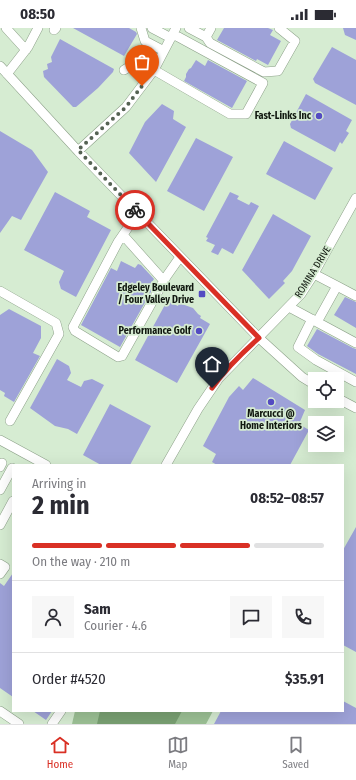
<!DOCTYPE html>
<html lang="en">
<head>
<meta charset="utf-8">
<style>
	:root { --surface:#fff; --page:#f7f7f7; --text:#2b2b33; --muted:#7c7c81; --line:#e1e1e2; --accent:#d93025 }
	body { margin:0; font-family:"Fira Sans Condensed",sans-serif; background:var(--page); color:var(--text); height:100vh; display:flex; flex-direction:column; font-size:15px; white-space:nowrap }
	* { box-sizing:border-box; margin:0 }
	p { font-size:13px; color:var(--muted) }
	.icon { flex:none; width:22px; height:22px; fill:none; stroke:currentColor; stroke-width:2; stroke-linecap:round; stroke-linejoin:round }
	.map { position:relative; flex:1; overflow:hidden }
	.drawer { position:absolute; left:12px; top:436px; width:332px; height:248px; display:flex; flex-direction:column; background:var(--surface); border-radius:0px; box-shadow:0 4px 16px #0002 }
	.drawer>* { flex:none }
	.tools { position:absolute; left:308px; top:344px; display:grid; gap:8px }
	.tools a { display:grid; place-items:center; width:36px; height:36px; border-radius:0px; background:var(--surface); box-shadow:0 4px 16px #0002; font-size:20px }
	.pin { position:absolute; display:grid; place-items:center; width:34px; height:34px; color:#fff; margin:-41px -17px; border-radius:50% 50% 50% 0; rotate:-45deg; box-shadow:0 0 4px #0007 }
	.pin .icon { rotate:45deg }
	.courier { position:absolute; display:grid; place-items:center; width:40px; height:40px; margin:-20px; border:3px solid #d93025; border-radius:50%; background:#fff; color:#222; box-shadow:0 1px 5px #0007 }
	.head em { font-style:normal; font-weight:700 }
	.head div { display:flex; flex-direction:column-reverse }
	.head { display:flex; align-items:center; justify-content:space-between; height:68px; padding:0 20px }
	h1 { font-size:26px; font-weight:700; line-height:30px }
	.bar { display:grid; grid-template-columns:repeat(4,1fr); gap:6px 4px; align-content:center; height:48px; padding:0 20px }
	.bar i { height:5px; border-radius:3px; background:var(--line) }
	.bar .active { background:var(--accent) }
	.bar p { grid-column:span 4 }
	.line { display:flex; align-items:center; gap:10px; padding:0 20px; border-top:1px solid var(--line) }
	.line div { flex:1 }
	.round { display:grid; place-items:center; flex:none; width:42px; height:42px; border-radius:0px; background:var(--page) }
	.status { display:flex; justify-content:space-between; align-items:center; height:28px; padding:0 20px; background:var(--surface); direction:ltr }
	.status svg { height:11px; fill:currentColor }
	.tabs { display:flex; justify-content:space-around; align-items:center; height:56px; border-top:1px solid var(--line); background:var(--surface); font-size:11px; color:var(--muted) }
	.tabs a { display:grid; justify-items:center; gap:2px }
	.tabs .active { color:var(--accent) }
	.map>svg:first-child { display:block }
</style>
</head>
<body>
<div class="status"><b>08:50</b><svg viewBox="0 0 49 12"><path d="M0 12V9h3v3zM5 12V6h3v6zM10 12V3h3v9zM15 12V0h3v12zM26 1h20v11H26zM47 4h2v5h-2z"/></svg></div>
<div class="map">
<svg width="356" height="696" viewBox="0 0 356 696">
	<rect width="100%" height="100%" fill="#d6ecd2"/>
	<!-- green -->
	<path fill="#9cc195" d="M75,683H213L206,696H72Z"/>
	<!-- water -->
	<path fill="#79a072" d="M100,683H182L175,696H97Z"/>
	<!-- building -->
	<path fill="#9ea2d8" d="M73,0H129L136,4L137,6L124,28Z
		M224,0H268L273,2L270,7L281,13L268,37L257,31L256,33L217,12Z
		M343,0H356V12L345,7Z
		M60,11L114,41L113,44L98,60L76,79H73L44,49L43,43L48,41L47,36L52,34L51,29Z
		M332,19L356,32V77L315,55L313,51Z
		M196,32L205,38L208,32L247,53L232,80L184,53L186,49V46L189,41L191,40Z
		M306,66L352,92L346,103L349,105L342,116L340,114L335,124L291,100L290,96Z
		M162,76L174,83L173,91L186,99L156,154L129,125L145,94Z
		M0,103L32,122L48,144L21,192L12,188L0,205Z
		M196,110L233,129L204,183L167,163Z
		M284,113L333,140L315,172L266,146Z
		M55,164L90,183L87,189L111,202L76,269L61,261L59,254L64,243L24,222Z
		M230,164L239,168L237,171L249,177L251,174L259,178L233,226L222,220L218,227L211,224L215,217L206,213L208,210L206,209Z
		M273,186L311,208L292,243L283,253L285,255L269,271L242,242Z
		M121,233L135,240L138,236L141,237L154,251L148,260L152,262L120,319L81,297L111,240L117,243Z
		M345,269L356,274V300L334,287Z
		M167,273L178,278L179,275L193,280L198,286L201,288L200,290L210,296L177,355L135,332Z
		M9,281L41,298V310L33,325L40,328L14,374L4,368L5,365L0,362V287Z
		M317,301L353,320L356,321V346L318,326L307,318Z
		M57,331L69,338L71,345L67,352L81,359L84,353L92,351L104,357L77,406L68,401L55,398L30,380Z
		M253,350L305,382L299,396L309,402L290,437H217L212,434L216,426L203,418L229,369L239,358L243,362Z
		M110,376L151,398L130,437H101L83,427Z
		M356,499V624L343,617V522Z
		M13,545V669L0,660V555L4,558Z
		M343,673L356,680V696H214L221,683H343Z
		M33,683H52L46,692Z"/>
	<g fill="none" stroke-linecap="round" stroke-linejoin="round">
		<!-- minor casing -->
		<g stroke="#8da189" stroke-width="10">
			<path id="minor" d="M6,0L26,22
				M141,0L145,13L164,23
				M152,0L171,10
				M189,0L206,9L211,0
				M54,2L56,0
				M206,9L210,15L264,44L278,43L295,13L279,0
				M0,38L78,123L259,310L302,349L315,357
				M124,42L132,37L151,46
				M154,42L230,86H246L263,55L173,6
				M7,46L28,19L38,0
				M78,123L126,79L154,42L176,0
				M138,185L118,214L73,299L75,303L118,329L122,328L166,249L180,229
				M123,207L164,253
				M314,246L337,258L317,294
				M337,258L356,268
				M0,263L56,295L59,306L10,393
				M289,279L356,315
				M312,291L298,319L316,332L356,354
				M337,370L356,380
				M0,412L46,437
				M166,437L198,381L219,350L301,266L312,249L356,170
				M0,439L2,435
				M0,462L12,440
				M0,497L13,473
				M0,536L5,539L0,546
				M0,683L19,696
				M52,696L61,683"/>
		</g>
		<!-- minor -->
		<use href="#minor" stroke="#fff" stroke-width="9"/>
	</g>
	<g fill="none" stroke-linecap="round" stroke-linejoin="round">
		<!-- done -->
		<path stroke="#556253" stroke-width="4" stroke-dasharray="0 7.2" d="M135,182L78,122L126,79L142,58"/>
		<!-- route -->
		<path stroke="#d93025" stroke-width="5" d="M135,182L259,310C242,325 225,342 212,360"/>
	</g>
	<!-- markers -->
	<g fill="#544bc2" stroke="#d6ecd2" stroke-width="1.5">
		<circle cx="319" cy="88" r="4"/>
		<rect x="198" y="262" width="8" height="8" rx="2"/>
		<circle cx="199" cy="303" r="4"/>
		<circle cx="271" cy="374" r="4"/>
	</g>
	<g text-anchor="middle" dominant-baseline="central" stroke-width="3.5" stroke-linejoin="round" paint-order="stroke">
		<!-- poi labels -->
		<g font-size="10" font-weight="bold" fill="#10170f" stroke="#d6ecd2" text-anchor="end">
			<text x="311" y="88">Fast-Links Inc</text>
			<text x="194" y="260">Edgeley Boulevard<tspan x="194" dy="12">/ Four Valley Drive</tspan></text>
			<text x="191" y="303">Performance Golf</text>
			<text x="271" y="386" text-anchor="middle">Marcucci @<tspan x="271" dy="12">Home Interiors</tspan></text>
		</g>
		<!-- street labels -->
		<g font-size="10" fill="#10170f" stroke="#d6ecd2">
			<text transform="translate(313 244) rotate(-58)">ROMINA DRIVE</text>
		</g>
	</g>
</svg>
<div class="tools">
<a><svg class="icon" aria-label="locate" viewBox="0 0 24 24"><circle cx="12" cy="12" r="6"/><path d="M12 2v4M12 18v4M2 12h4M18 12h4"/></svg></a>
<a><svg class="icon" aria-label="layers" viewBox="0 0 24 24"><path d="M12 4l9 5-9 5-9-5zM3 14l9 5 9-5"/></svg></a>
</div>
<div class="pin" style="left:142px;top:58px;background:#ea580c"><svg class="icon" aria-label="bag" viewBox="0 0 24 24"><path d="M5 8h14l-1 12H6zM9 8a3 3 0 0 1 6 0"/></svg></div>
<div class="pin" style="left:212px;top:360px;background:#1f2937"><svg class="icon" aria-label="home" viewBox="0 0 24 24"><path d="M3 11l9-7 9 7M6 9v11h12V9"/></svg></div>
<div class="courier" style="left:135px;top:182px"><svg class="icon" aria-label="bike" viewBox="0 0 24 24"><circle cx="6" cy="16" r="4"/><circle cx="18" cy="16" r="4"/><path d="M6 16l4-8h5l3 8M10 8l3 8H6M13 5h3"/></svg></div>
<section class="drawer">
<div class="head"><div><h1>2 min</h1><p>Arriving in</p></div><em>08:52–08:57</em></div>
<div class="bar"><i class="active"></i><i class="active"></i><i class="active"></i><i></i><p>On the way · 210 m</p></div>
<div class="line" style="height:72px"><a class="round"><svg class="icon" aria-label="person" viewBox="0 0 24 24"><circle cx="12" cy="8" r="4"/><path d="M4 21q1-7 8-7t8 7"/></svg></a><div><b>Sam</b><p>Courier · 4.6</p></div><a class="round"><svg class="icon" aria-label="chat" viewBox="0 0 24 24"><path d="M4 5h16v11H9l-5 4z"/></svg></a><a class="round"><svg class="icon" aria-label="phone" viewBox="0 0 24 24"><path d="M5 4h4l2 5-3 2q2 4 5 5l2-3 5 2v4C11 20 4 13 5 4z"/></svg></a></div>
<div class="line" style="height:52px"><div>Order #4520</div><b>$35.91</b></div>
</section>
</div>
<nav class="tabs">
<a class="active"><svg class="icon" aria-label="home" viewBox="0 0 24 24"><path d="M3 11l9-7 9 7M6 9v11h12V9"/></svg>Home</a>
<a><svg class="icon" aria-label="map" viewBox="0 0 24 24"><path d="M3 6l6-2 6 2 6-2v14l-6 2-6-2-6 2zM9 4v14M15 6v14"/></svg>Map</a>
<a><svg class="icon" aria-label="saved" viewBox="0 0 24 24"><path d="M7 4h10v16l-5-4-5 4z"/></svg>Saved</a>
</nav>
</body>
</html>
